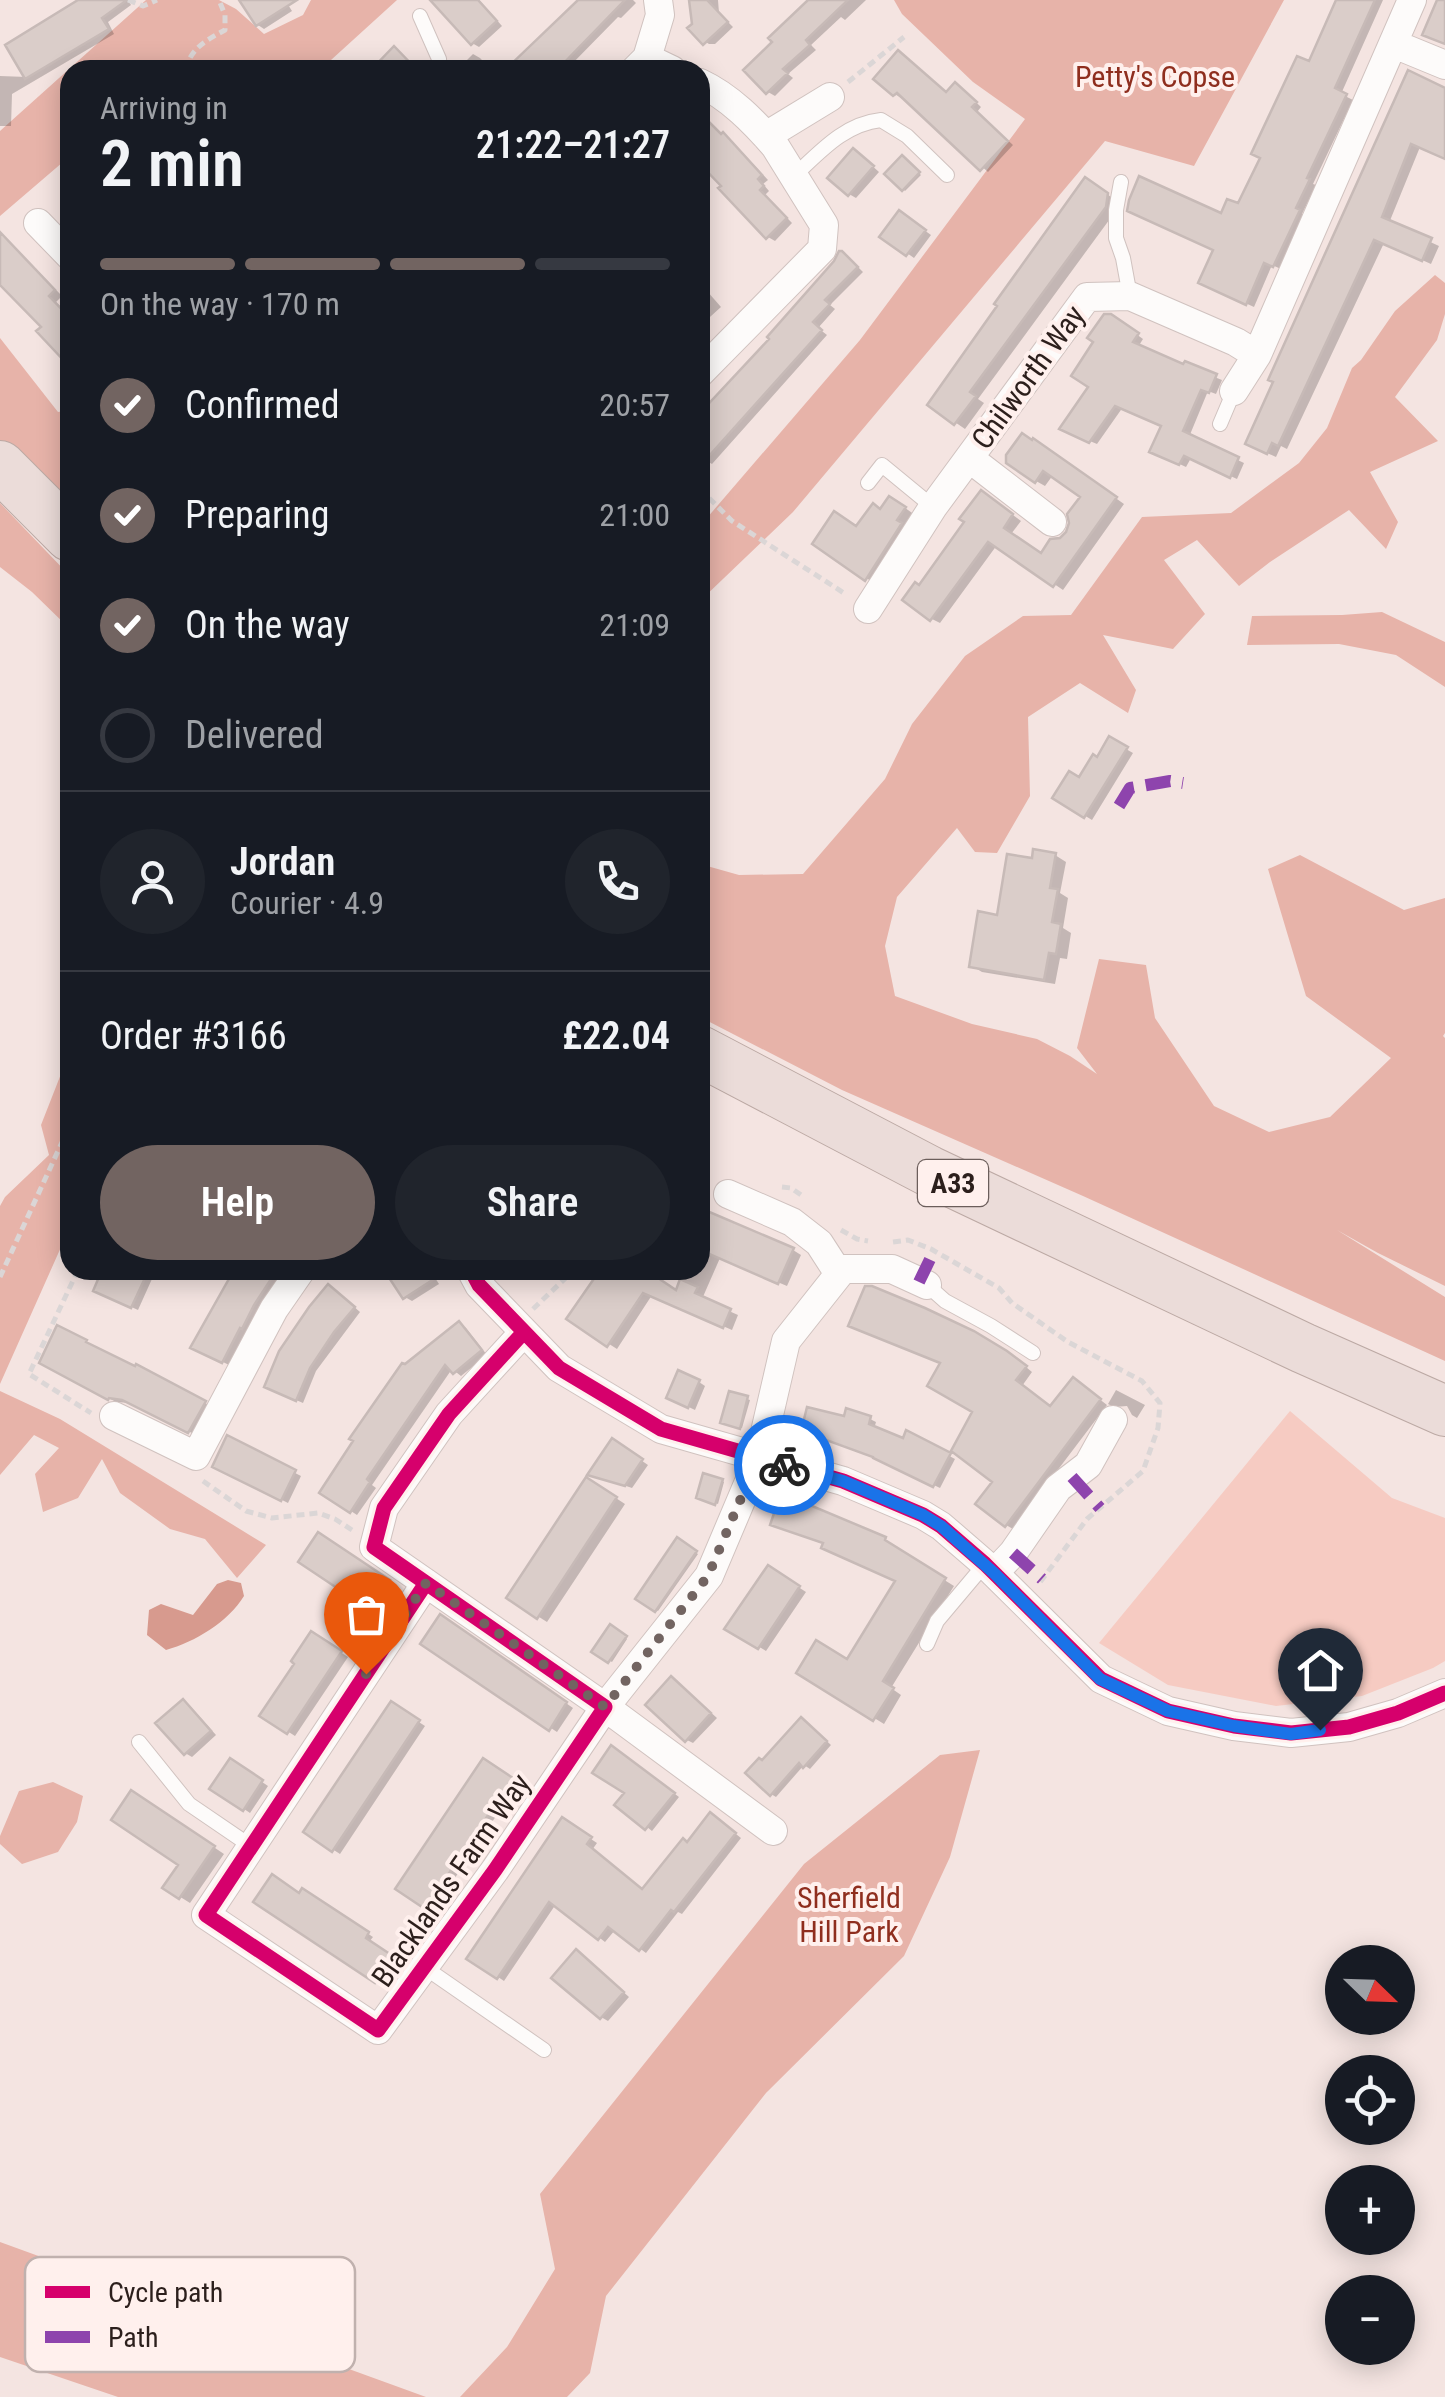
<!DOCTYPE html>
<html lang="en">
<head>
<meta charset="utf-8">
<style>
	:root { --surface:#171b24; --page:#20242c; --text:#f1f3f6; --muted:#9ea1a6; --line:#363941; --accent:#726461 }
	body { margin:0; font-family:"Roboto Condensed",sans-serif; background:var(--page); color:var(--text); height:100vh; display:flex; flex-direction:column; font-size:38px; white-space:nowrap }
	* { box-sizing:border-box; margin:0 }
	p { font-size:32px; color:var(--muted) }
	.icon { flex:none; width:55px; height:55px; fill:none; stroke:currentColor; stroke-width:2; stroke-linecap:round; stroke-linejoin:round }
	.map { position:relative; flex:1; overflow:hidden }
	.side { position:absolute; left:60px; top:60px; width:650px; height:1220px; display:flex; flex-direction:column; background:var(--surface); border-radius:30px; box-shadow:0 5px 25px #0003 }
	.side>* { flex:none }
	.needle { width:65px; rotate:113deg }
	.buttons { position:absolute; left:1325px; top:1945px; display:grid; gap:20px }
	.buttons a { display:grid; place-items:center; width:90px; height:90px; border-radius:50%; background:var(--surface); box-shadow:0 5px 25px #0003; font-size:50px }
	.pin { position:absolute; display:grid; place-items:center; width:85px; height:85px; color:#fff; margin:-102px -42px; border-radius:50% 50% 50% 0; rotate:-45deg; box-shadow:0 0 10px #0007 }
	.pin .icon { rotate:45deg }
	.courier { position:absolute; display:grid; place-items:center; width:100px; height:100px; margin:-50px; border:8px solid #1a73e8; border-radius:50%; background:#fff; color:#222; box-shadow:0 2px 12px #0007 }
	.headline em { font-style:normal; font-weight:600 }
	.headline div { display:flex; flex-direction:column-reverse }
	.headline { display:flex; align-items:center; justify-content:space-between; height:170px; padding:0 40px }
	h1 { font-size:65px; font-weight:600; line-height:75px }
	.bar { display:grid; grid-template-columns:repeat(4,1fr); gap:15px 10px; align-content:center; height:120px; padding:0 40px }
	.bar i { height:12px; border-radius:8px; background:var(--line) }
	.bar .on { background:var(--accent) }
	.bar p { grid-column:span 4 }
	.line { display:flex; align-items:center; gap:25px; padding:0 40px; border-top:2px solid var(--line) }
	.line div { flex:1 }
	.round { display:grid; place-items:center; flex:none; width:105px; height:105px; border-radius:52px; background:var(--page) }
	ol { padding:0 40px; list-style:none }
	li { display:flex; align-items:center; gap:30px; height:110px }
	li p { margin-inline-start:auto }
	li .icon { padding:10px; border-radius:50%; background:var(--accent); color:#fff; stroke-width:4 }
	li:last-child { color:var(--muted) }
	li i { width:55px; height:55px; border:5px solid var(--line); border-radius:50% }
	.cta { display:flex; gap:20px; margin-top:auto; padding:20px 40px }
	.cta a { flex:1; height:115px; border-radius:60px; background:var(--accent); color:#fff; font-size:40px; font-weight:600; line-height:115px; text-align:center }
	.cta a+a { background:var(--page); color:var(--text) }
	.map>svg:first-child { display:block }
</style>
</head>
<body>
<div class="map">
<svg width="1445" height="2397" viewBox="0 0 1445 2397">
	<rect width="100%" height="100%" fill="#f4e4e1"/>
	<!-- green -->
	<path fill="#f6cbc2" d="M1290,1411L1392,1498L1445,1518V1661L1433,1668L1362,1696L1276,1706L1168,1685L1099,1643Z"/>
	<!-- forest -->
	<path fill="#e7b3a9" d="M146,0H219L236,9L264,34L303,15L311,0H397L320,70H70V156L0,216V131Z
		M894,0H1284L1194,166L1105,141L793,512L700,601V526L860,340L1025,119L973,82L902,14Z
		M1435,275L1445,283V314L1437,340L1395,397L1438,441L1370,472L1398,522L1386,549L1349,510L1270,562L1239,586L1197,540L1164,560L1205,614L1173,649L1103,635L1136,690L1128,713L1080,683L1028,717L1030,796L997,853L975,852L957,828L897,897L885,946L895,996L972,1024L1037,1039L1070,1056L1097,1074L1077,1048L1099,959L1146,965L1155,1018L1214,1106L1269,1132L1330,1117L1391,1058L1306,996L1268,869L1300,855L1404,910L1445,898V1033L1443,1036L1445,1038V1286L1378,1253L1337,1230L1445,1297V1361L1083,1196L842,1090L700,1017V864L739,875L803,874L885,779L912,724L965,656L1023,616L1071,615L1142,517L1231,513L1299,463L1327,428L1352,368L1361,360L1395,311Z
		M0,338L58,412L70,410V514L0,444Z
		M0,503L70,576V629L32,592L0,567Z
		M1382,612L1445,642V687L1396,655L1339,644L1247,645L1252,616L1342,615Z
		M70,1051V1227L0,1384V1206L5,1197L49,1155L41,1125Z
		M0,1391L60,1419L266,1545L237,1578L205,1539L170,1529L120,1493L102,1459L78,1498L43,1512L35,1474L59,1448L34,1435L0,1475Z
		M980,1750L950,1857L904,1956L766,2093L606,2296L590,2373L567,2397H460L507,2347L555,2269L540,2194L804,1864L940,1755Z
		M53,1782L83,1796L77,1822L58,1852L22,1864L0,1844V1836L19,1791Z
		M0,2242L426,2397H118L0,2357Z"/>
	<!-- water -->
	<path fill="#d79a8e" d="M228,1580L241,1583L244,1596C228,1622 195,1642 166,1650L147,1635L149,1610L161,1604L193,1615L217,1584Z"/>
	<!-- shadow -->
	<path fill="#0003" d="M81,0H128L131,5L108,22L114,34L12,94L11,126H0V76L27,77Z
		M242,0H285L292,11L264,29L258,25Z
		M435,0H479L502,26L479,47L472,43Z
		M581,0H633L636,3L621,18L618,17L566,70H526Z
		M691,0H718L719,13L733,27L715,44H709L701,39L695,25Z
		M811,0H866L845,20L841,17L811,45L816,50L788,74L793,78L775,96L768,92Z
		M1339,0H1383L1341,94L1353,100L1313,184L1316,185L1302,214L1306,216L1281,269L1272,265L1254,307L1208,286L1222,217L1240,207L1310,65Z
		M473,54L480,58L492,70H457Z
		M1409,74L1445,91V158L1420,147L1389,223L1439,246L1431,264L1384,243L1287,449L1281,446L1276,457L1256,448Z
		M877,79L947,94L962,89L981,107L977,112L1013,145L988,172L903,95L901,98L895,94Z
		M700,112L722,134L730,139L768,180L763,184L769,191L765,195L792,223L775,241L768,237L700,159Z
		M860,155L879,172L856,198L849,194Z
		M905,160L921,175L905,191L903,189Z
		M1095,186L1117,201L1115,212L978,399L984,403L965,429L930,405Z
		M906,217L931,235L914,258L883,236Z
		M0,232L62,296L56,302L70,316V364L44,327L0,281Z
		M841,254L849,258L863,272L830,305L835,309L818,328L827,335L712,464L705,460L700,455V418L729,388Z
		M700,283L721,307L700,326Z
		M1118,321L1143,339L1138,347L1222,380L1216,394L1208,391L1189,437L1244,463L1237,479L1191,458L1186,467L1158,454L1163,426L1123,407L1097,444L1068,432L1092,386Z
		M1042,446L1124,504L1063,590L997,545L940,623L932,619L920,588L990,498L1021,521L1011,534L1042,556L1067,535L1083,497L1053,475L1045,486L1036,481Z
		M901,505L915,515L877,585L815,544L858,529L882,511Z
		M1110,740L1133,753L1092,820L1056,798L1080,780L1098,760Z
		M1055,855L1066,862L1060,893L1068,898L1063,928L1071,933L1067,959L1060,958L1055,984L982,972L972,966L1034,860Z
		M700,1221L793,1250L801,1255L787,1286L720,1258L702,1299L738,1315L732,1330L652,1295L617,1349L570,1319L603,1270H643L677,1293L687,1270H700Z
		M106,1270H156L138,1310L103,1294Z
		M238,1270H288L229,1365L193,1347Z
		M387,1270H430L439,1284L412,1301L405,1297Z
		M336,1291L360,1312L316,1371L303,1403L273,1390Z
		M459,1324L466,1328L487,1355L461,1376L452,1369L372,1485L376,1488L357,1515L322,1492L357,1441Z
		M1015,1358L1032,1372L1022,1386L1052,1409L1080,1384L1107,1405L1013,1529L1006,1525L995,1482Z
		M42,1362L170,1386L211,1406L196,1435L131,1403L116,1402Z
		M699,1382L705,1386L695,1410L676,1401Z
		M1116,1390L1145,1405L1137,1418L1132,1415L1127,1406L1114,1407L1108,1404Z
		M730,1394L750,1400L742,1428L725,1423Z
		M845,1419H870L876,1422L874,1429L904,1441L908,1434L955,1459L940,1488L876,1457L827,1440L825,1446L808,1442Z
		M228,1439L301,1476L288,1503L215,1466Z
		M613,1441L648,1465L632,1488L591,1474Z
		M722,1481L724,1482L718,1504L699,1497Z
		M596,1485L625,1504L547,1622L509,1598Z
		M783,1497L885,1540L894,1545L893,1548L954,1586L891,1688L901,1695L884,1724L800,1672L848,1662L898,1581L826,1544L782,1529Z
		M318,1536L393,1585L376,1611L302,1561Z
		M678,1541L698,1554L658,1611L639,1598Z
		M769,1568L806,1592L766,1651L728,1628Z
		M448,1621L573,1708L557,1732L423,1644Z
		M610,1628L627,1639L612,1662L595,1651Z
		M312,1634L348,1657L295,1736L262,1715L297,1663Z
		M678,1683L717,1718L693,1743L687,1740Z
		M183,1702L190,1706L216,1735L192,1757L185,1753Z
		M391,1704L425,1726L340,1854L306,1832Z
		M807,1723L831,1745L810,1769L804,1765L776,1797L771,1794L763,1763Z
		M617,1751L679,1797L652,1831L647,1827Z
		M231,1761L268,1786L250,1813L213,1788Z
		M484,1761L518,1783L433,1911L399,1889Z
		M142,1799L224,1854L190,1903L166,1888L182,1864Z
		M717,1819L741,1838L682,1914L678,1912L646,1953L615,1930L605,1942L556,1904L504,1981L470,1958L562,1820L597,1843L592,1850L644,1891L688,1844Z
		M308,1894L373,1937L369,1942L397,1960L381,1984L257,1901Z
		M583,1956L629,1997L608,2021L601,2017Z"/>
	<!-- building -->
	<path fill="#dacdc9" stroke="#c7bab7" stroke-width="2.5" d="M78,0H127L102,18L109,29L25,79L5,45Z
		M239,0H297L256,26Z
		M430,0H478L497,21L471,45Z
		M578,0H625L557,70H505Z
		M689,0H707L728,22L703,45L687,28L692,24Z
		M808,0H848L806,40L810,45L783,69L788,73L766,94L743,70L772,42L768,38Z
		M1336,0H1375L1335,88L1347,94L1307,178L1310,179L1296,208L1300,210L1273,267L1264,263L1246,305L1198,283L1213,250L1127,211L1129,200L1139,176L1221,213L1227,199L1238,203L1260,158L1251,154L1297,56L1309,61Z
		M1437,0H1445V44L1422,35Z
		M394,46L417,70H371Z
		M898,50L946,92L955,82L977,102L972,107L1008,141L980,171L897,93L893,96L873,79Z
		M1408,70L1445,88V159L1411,144L1382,217L1432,238L1422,261L1374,240L1278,446L1272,443L1267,454L1245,444L1273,382L1268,380Z
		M700,113L721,134L723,132L762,175L758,179L764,186L760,190L787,218L766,239L718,188L721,186L700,164Z
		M853,148L874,166L848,196L827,178Z
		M902,155L920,172L902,191L884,174Z
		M1085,177L1108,193L1106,207L970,392L976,396L954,425L927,405L997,306L994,304Z
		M899,210L926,230L906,256L879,237Z
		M0,232L55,290L49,296L70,318V367L36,331L41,327L0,285Z
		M839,251H842L858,267L825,300L830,304L813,322L822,330L700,466V413L769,339L767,337L834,261Z
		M1104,314H1111L1139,333L1133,342L1183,364L1185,361L1217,374L1209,393L1201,390L1183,431L1239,457L1230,478L1184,456L1179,465L1149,452L1161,426L1115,406L1089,443L1059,429L1088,387L1071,376L1093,342L1087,338Z
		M1022,433L1032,440L1033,438L1117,497L1053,587L988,542L930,621L902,600L915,582L919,585L964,522L959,519L981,490L1013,514L1004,528L1041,553L1050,539L1060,538L1066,532L1069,523L1067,514L1080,497L1043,471L1035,483L1006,463V455Z
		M889,496L906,507L897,520L902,523L865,581L812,544L834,511L856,526L873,503L880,509Z
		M1109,736L1128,747L1084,818L1052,798L1069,771L1079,777L1093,754L1097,757Z
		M1033,849L1056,853L1050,888L1058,889L1052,922L1061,924L1056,954L1049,953L1044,980L969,967L978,911L997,915L1007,854L1032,858Z
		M700,1208L794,1248L778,1284L700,1250Z
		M102,1270H128L145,1278L131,1308L93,1291Z
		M234,1270H277L254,1305L242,1329L240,1328L222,1363L190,1348Z
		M384,1270H448L403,1299Z
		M600,1270H646L676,1290L680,1279L698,1287L695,1293L731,1309L723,1328L643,1293L607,1347L566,1319Z
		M328,1284L355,1307L334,1332L310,1368L296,1401L264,1387L279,1351L309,1307Z
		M865,1286H872L925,1308L974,1331L1007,1351L1027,1366L1016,1380L1050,1406L1073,1377L1101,1399L1005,1527L975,1504L992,1482L951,1451L972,1412L927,1386L940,1363L848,1326Z
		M459,1321L482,1350L453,1374L445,1365L367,1479L370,1482L350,1513L319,1493L353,1441L349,1439L402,1363L405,1364Z
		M57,1325L87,1340L86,1342L135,1366L136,1364L206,1401L188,1433L122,1400L109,1398L108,1400L39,1363Z
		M678,1370L700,1380L688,1408L666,1398Z
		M729,1391L748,1396L740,1429L720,1423Z
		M807,1407L844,1416L846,1408L871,1416L869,1424L903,1438L906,1430L951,1453L933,1487L873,1458V1457L821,1438L819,1444L799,1440Z
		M227,1435L296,1470L281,1501L212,1467Z
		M612,1438L643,1459L625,1486L587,1475Z
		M703,1473L723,1479L715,1505L696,1498Z
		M586,1477L617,1497L537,1619L506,1598Z
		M781,1493L886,1537L885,1540L946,1578L883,1681L894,1688L873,1721L796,1673L816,1640L847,1659L895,1581L821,1548L823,1543L770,1525Z
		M318,1532L390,1580L370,1610L298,1562Z
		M677,1537L697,1551L655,1612L635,1599Z
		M768,1565L800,1586L758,1649L724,1629Z
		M440,1614L567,1702L549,1731L420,1644Z
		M610,1624L627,1636L608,1663L591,1652Z
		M311,1631L342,1651L287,1734L259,1716L294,1664L291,1661Z
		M671,1676L711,1713L685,1742L645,1705Z
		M183,1699L211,1731L184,1755L155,1723Z
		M391,1701L420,1720L332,1852L303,1832Z
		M801,1717L827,1741L803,1768L799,1763L770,1796L745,1773L759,1758L762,1760Z
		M611,1745L675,1793L645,1830L614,1805L624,1793L592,1773Z
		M230,1758L263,1780L243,1811L209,1789Z
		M483,1758L513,1778L425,1909L395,1889Z
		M131,1790L215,1846L179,1899L162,1888L178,1865L111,1820Z
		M710,1812L736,1833L674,1912L671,1910L639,1951L608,1927L598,1940L549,1902L497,1979L466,1959L562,1817L592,1837L587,1844L642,1889L683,1838L687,1842Z
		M272,1874L299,1893L302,1888L369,1932L366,1938L393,1956L375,1983L253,1902Z
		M576,1949L624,1992L600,2019L551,1978Z"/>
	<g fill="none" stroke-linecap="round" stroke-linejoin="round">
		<!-- lane casing -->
		<g stroke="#d0c2bf" stroke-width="16">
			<path id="lane" d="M420,16L439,59L440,70
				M794,176C820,152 844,124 881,120L907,136L947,175
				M1121,182L1116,210V238L1123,258L1130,296
				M1220,424L1234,391
				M868,483L882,465L933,507
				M927,1285L945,1301L991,1326L1033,1353
				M927,1644L937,1621L985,1564
				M139,1742L189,1804L252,1847
				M424,1967L544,2050"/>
		</g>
		<!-- street casing -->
		<g stroke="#d0c2bf" stroke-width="30">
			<path id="street" d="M1394,44L1445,65
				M647,58L672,70
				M635,70L647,58L660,15L658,0
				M700,83C730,97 754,122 775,146L824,225L822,249L700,373
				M766,136L830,97
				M38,223L70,256
				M1234,391L1257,355L1412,0
				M969,458L1052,522
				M868,609L933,507L1087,297L1130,296L1236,342L1257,355
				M728,1194L792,1222L819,1243L839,1274
				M471,1270L479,1285L559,1368L661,1429L843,1481L923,1515L941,1526L985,1564L1101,1679L1168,1711L1234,1726L1291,1733L1349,1727L1398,1713L1445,1693
				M114,1416L196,1456L274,1309L301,1270
				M994,1573L1013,1553L1058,1488L1088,1465L1113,1420
				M426,1583L206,1915L378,2030L495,1870L605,1707L374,1547L384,1508L449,1414L523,1333
				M773,1831L605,1707L709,1576L759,1458L786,1341L843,1269H892L927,1285"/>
		</g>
		<!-- highway casing -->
		<g stroke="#bca9a4" stroke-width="52">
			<path id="highway" d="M0,466L70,536
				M700,1051L929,1171L1303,1348L1445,1411"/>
		</g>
		<!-- path -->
		<path stroke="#dbd6d6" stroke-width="5" stroke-dasharray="8 5" stroke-linecap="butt" d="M128,0L143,6L157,0
			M186,70C190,48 207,40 225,30V15L219,0
			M848,82L904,37
			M700,489L732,521L847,595
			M782,1187L791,1188L804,1197
			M841,1230L857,1239L868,1241
			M893,1242L908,1240L931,1249L999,1288L1012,1303L1068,1342L1142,1381L1160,1403L1158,1428L1143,1471L1087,1519L1038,1585
			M78,1270L29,1374L91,1413
			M0,1277L70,1125
			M533,1309L574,1270
			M203,1481L246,1511L272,1518L318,1513L335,1519L352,1530"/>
		<!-- lane -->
		<use href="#lane" stroke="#fdfbfa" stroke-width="14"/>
		<!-- street -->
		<use href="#street" stroke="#fdfbfa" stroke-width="28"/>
		<!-- highway -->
		<use href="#highway" stroke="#ebdcd9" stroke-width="50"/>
		<!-- quiet -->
		<path stroke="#8e44ad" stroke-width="12" stroke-dasharray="25 12" stroke-linecap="butt" d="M1119,806L1130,788L1170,781L1183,783
			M919,1282L934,1251
			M1072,1477L1100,1508
			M1013,1553L1042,1579"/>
		<!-- cycleway casing -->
		<g stroke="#fff0ed" stroke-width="21">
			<path id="cycleway" d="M471,1270L479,1285L559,1368L661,1429L843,1481L923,1515L941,1526L985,1564L1101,1679L1168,1711L1234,1726L1291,1733L1349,1727L1398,1713L1445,1693
				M426,1583L206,1915L378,2030L495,1870L605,1707L374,1547L384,1508L449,1414L523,1333"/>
		</g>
		<!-- cycleway -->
		<use href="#cycleway" stroke="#d6006c" stroke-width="15"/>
	</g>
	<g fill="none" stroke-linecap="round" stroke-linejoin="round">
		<!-- done -->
		<path stroke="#726461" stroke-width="10" stroke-dasharray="0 18" d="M366,1674L426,1583L605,1707L708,1576L758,1458L784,1465"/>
		<!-- route -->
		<path stroke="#1a73e8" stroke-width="12" d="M784,1465L843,1481L923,1515L941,1526L994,1573L1100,1679L1168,1711L1234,1726L1291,1734L1320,1730"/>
	</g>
	<g text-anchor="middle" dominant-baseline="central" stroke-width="8" stroke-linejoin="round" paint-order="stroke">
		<!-- shield labels -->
		<rect fill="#fff0ed" stroke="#6b5e5b" stroke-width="2.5" x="918" y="1160" width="70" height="46" rx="8"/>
		<g font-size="28" font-weight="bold" fill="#2c1f1c">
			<text x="953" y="1183">A33</text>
		</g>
		<!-- park labels -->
		<g font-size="30" fill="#8f2e1e" stroke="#fff0ed">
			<text x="1155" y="76">Petty's Copse</text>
			<text x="849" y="1897">Sherfield<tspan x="849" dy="34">Hill Park</tspan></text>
		</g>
		<!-- street labels -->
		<g font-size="30" fill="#2c1f1c" stroke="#fff0ed">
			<text transform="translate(1028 377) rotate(-54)">Chilworth Way</text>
			<text transform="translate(451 1880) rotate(-55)">Blacklands Farm Way</text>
		</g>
	</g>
	<!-- legend -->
	<rect x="25" y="2257" width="330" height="115" rx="15" fill="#fff0ed" stroke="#c0b1ae" stroke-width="2.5"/>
	<rect x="45" y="2286" width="45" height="12" fill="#d6006c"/>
	<rect x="45" y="2331" width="45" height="12" fill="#8e44ad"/>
	<g font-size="28" fill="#2c1f1c">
		<text x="108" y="2302">Cycle path</text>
		<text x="108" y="2347">Path</text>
	</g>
</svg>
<div class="buttons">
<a><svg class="needle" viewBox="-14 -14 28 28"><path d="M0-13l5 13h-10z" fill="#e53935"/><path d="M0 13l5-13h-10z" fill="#9ea1a6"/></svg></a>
<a><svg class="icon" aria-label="locate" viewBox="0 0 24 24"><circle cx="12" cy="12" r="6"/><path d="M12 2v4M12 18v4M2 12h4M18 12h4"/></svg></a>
<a>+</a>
<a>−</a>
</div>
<div class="pin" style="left:366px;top:1674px;background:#ea580c"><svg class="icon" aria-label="bag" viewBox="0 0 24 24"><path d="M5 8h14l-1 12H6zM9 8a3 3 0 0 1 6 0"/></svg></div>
<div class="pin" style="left:1320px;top:1730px;background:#1f2937"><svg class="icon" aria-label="home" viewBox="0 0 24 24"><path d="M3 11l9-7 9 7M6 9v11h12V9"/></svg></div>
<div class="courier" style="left:784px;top:1465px"><svg class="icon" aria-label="bike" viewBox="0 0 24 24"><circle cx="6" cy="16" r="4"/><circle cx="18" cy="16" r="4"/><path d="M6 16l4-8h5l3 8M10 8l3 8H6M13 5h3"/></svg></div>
<section class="side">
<div class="headline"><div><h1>2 min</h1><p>Arriving in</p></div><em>21:22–21:27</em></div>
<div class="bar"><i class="on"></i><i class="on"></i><i class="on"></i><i></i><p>On the way · 170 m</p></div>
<ol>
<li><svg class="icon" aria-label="check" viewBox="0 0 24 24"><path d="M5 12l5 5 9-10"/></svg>Confirmed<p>20:57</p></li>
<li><svg class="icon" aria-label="check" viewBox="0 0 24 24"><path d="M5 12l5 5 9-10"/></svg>Preparing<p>21:00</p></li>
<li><svg class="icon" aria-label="check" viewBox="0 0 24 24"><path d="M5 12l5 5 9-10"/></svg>On the way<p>21:09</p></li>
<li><i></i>Delivered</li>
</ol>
<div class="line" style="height:180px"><a class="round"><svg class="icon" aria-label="person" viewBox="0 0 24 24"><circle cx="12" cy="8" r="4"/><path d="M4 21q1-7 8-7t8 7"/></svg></a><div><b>Jordan</b><p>Courier · 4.9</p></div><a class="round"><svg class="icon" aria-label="phone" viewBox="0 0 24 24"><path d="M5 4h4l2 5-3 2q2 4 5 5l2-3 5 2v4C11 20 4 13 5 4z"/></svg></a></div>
<div class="line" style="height:130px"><div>Order #3166</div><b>£22.04</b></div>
<div class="cta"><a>Help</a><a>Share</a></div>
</section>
</div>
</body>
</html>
